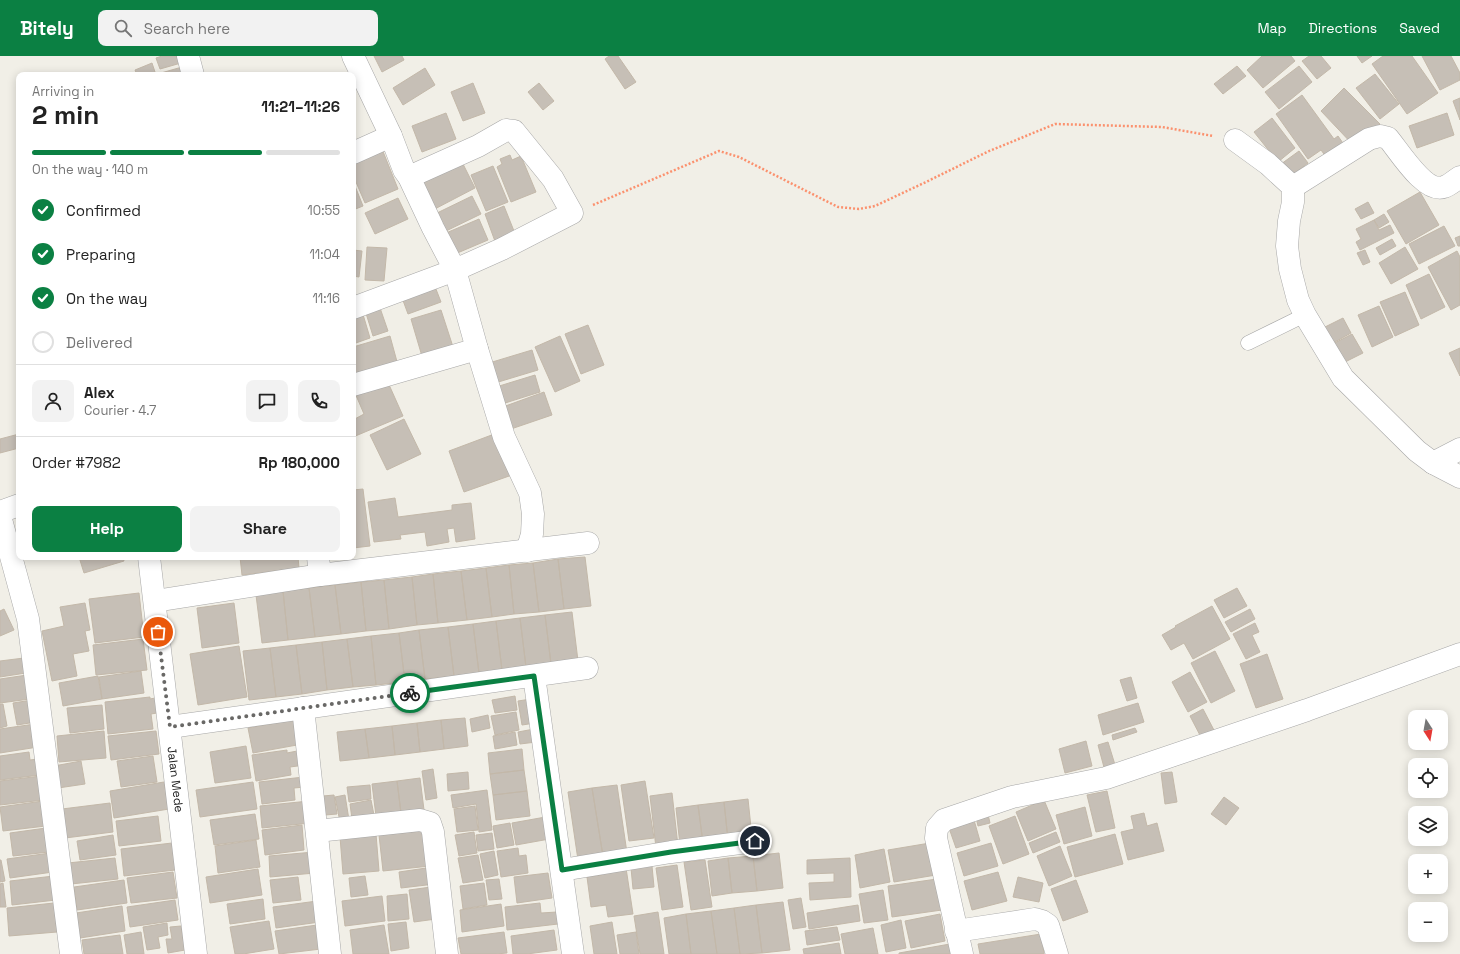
<!DOCTYPE html>
<html lang="en">
<head>
<meta charset="utf-8">
<style>
	:root { --surface:#fff; --page:#f2f2f2; --text:#222; --muted:#767676; --line:#e0e0e0; --accent:#0b8043 }
	body { margin:0; font-family:"Space Grotesk",sans-serif; background:var(--page); color:var(--text); height:100vh; display:flex; flex-direction:column; font-size:15px; white-space:nowrap }
	* { box-sizing:border-box; margin:0 }
	p { font-size:13px; color:var(--muted) }
	.icon { flex:none; width:22px; height:22px; fill:none; stroke:currentColor; stroke-width:2; stroke-linecap:round; stroke-linejoin:round }
	.map { position:relative; flex:1; overflow:hidden }
	.panel { position:absolute; left:16px; top:16px; width:340px; height:488px; display:flex; flex-direction:column; background:var(--surface); border-radius:8px; box-shadow:0 2px 10px #0003 }
	.panel>* { flex:none }
	.needle { width:26px; rotate:169deg }
	.buttons { position:absolute; left:1408px; top:654px; display:grid; gap:8px }
	.buttons a { display:grid; place-items:center; width:40px; height:40px; border-radius:8px; background:var(--surface); box-shadow:0 2px 10px #0003; font-size:20px }
	.pin { position:absolute; display:grid; place-items:center; width:34px; height:34px; color:#fff; margin:-17px; border:2px solid #fff; border-radius:50%; box-shadow:0 1px 4px #0007 }
	.courier { position:absolute; display:grid; place-items:center; width:40px; height:40px; margin:-20px; border:3px solid #0b8043; border-radius:50%; background:#fff; color:#222; box-shadow:0 1px 5px #0007 }
	.headline em { font-style:normal; font-weight:600 }
	.headline div { display:flex; flex-direction:column-reverse }
	.headline { display:flex; align-items:center; justify-content:space-between; height:68px; padding:0 16px }
	h1 { font-size:26px; font-weight:600; line-height:30px }
	.bar { display:grid; grid-template-columns:repeat(4,1fr); gap:6px 4px; align-content:center; height:48px; padding:0 16px }
	.bar i { height:5px; border-radius:3px; background:var(--line) }
	.bar .selected { background:var(--accent) }
	.bar p { grid-column:span 4 }
	.line { display:flex; align-items:center; gap:10px; padding:0 16px; border-top:1px solid var(--line) }
	.line div { flex:1 }
	.round { display:grid; place-items:center; flex:none; width:42px; height:42px; border-radius:8px; background:var(--page) }
	ol { padding:0 16px; list-style:none }
	li { display:flex; align-items:center; gap:12px; height:44px }
	li p { margin-inline-start:auto }
	li .icon { padding:4px; border-radius:50%; background:var(--accent); color:#fff; stroke-width:4 }
	li:last-child { color:var(--muted) }
	li i { width:22px; height:22px; border:2px solid var(--line); border-radius:50% }
	.action { display:flex; gap:8px; margin-top:auto; padding:8px 16px }
	.action a { flex:1; height:46px; border-radius:8px; background:var(--accent); color:#fff; font-size:16px; font-weight:600; line-height:46px; text-align:center }
	.action a+a { background:var(--page); color:var(--text) }
	header { display:flex; align-items:center; gap:24px; box-sizing:border-box; height:56px; padding:0 20px; background:var(--accent); color:#fff }
	header strong { font-size:19px }
	nav { display:flex; gap:22px; margin-inline-start:auto; font-size:14px }
	.search { width:280px; height:36px; background:var(--page); display:flex; align-items:center; gap:10px; box-sizing:border-box; padding:0 14px; border-radius:8px; color:var(--muted); font-size:15px }
	.map>svg:first-child { display:block }
</style>
</head>
<body>
<header>
<strong>Bitely</strong>
<div class="search"><svg class="icon" aria-label="search" viewBox="0 0 24 24"><circle cx="10" cy="10" r="6"/><path d="M15 15l6 6"/></svg>Search here</div>
<nav><a>Map</a><a>Directions</a><a>Saved</a></nav>
</header>
<div class="map">
<svg width="1460" height="898" viewBox="0 0 1460 898">
	<rect width="100%" height="100%" fill="#f1efe7"/>
	<!-- building -->
	<path fill="#c6bfb6" stroke="#c3b8a9" d="M162,0H179L181,7L160,13L156,2Z
		M374,0H402L404,4L382,16Z
		M609,0H618L636,26L625,33L605,3Z
		M1262,0H1291L1295,5L1263,32L1247,14Z
		M1309,0H1321L1331,12L1317,23L1302,5Z
		M1357,0H1372L1362,7Z
		M1383,0H1412L1438,37L1407,58L1372,8Z
		M1422,0H1451L1460,17V24L1440,34Z
		M152,7L156,19H137L135,14Z
		M1237,10L1246,20L1223,38L1214,28Z
		M1299,10L1312,26L1279,53L1265,36Z
		M182,11L184,19H162L161,17Z
		M425,12L435,29L403,49L393,32Z
		M1375,18L1399,48L1380,63L1356,32Z
		M473,27L485,57L463,65L451,36Z
		M539,27L554,45L543,54L528,36Z
		M1344,32L1380,68L1356,92L1321,55Z
		M1302,39L1334,83L1338,80L1345,90L1327,102L1321,94L1308,103L1276,58Z
		M1460,42V64L1453,45Z
		M446,57L456,83L422,96L412,70Z
		M1447,57L1454,79L1417,92L1409,70Z
		M1272,62L1295,92L1278,106L1254,76Z
		M382,93L398,133L365,147L353,119V105Z
		M1299,95L1308,107L1287,123L1277,111Z
		M510,99L512,104L521,100L536,136L511,146L497,111L502,108L500,103Z
		M462,106L475,132L429,156L416,130Z
		M493,110L508,146L486,155L471,119Z
		M353,125L363,150L353,154Z
		M1420,136L1439,169L1406,188L1387,155Z
		M472,140L481,158L446,175L437,157Z
		M398,142L408,163L375,178L365,157Z
		M1368,146L1374,157L1361,163L1355,153Z
		M504,150L516,180L496,188L485,158Z
		M1384,158L1389,166L1379,172L1374,164Z
		M479,163L488,184L455,198L446,177Z
		M1374,164L1379,174L1390,169L1394,177L1360,194L1356,186L1361,183L1356,173Z
		M1444,170L1455,190L1419,208L1409,188Z
		M1460,180V190H1458L1455,182Z
		M1392,183L1396,190L1380,199L1376,192Z
		M367,191L387,192L384,225L365,224Z
		M1405,191L1418,213L1391,228L1379,207Z
		M353,194L362,195L359,221L353,220Z
		M1365,194L1370,206L1363,209L1357,197Z
		M1457,195L1460,201V249L1451,254L1428,211Z
		M1429,218L1445,251L1421,263L1406,229Z
		M434,228L441,246L408,258L401,239Z
		M1405,236L1419,269L1395,280L1380,246Z
		M379,249L388,275L373,280L365,254Z
		M1379,250L1393,281L1372,291L1358,259Z
		M441,254L455,297L424,307L411,263Z
		M362,255L370,282L353,288V258Z
		M1343,262L1351,277L1326,291L1317,275Z
		M588,269L604,309L581,318L565,278Z
		M1352,278L1363,297L1337,310L1327,291Z
		M390,280L399,313L353,327V291Z
		M560,280L580,325L555,336L535,291Z
		M1460,292V320L1449,297Z
		M532,294L538,314L495,327L489,307Z
		M535,319L540,336L502,348L496,331Z
		M386,322L403,360L353,381V364L364,358L355,337Z
		M544,336L552,359L508,374L500,352Z
		M404,363L421,398L387,414L370,379Z
		M497,377L512,419L464,436L449,395Z
		M19,378V392L0,397V383Z
		M363,433L370,490L353,492V434Z
		M395,442L398,461L452,454V449L471,447L475,483L456,486L454,472L447,473L449,486L427,490L425,476L400,479L401,483L374,486L368,446Z
		M79,501H123L124,505L84,517Z
		M240,501H298L299,512L242,519Z
		M585,501L591,550L564,553L558,503Z
		M558,503L564,553L539,556L533,507Z
		M533,507L539,556L514,558L509,509Z
		M509,509L514,558L492,561L486,512Z
		M486,512L492,561L467,564L461,515Z
		M461,515L467,564L438,567L433,518Z
		M433,518L438,567L417,569L412,521Z
		M412,521L417,569L389,573L384,524Z
		M384,524L389,573L366,575L361,526Z
		M361,526L366,575L341,578L335,529Z
		M335,529L341,578L315,581L309,532Z
		M309,532L315,581L288,584L283,535Z
		M1237,532L1247,550L1224,562L1214,544Z
		M283,535L288,584L262,587L256,539Z
		M139,537L144,581L95,587L89,543Z
		M85,547L90,574L85,575L89,595L73,598L77,620L52,625L42,575L64,570L60,551Z
		M234,547L239,587L202,592L197,552Z
		M1212,550L1230,583L1193,603L1184,587L1171,594L1162,579L1176,571L1175,570Z
		M4,553L14,574L0,580V555Z
		M1250,553L1255,563L1231,576L1225,566Z
		M572,556L578,605L551,608L545,559Z
		M545,559L551,608L526,611L520,562Z
		M520,562L526,611L502,614L496,565Z
		M496,565L502,614L479,617L473,568Z
		M1255,567L1259,576L1252,579L1260,596L1246,603L1233,578Z
		M473,568L479,617L454,620L448,571Z
		M448,571L454,620L425,623L419,574Z
		M419,574L425,623L405,626L399,577Z
		M399,577L405,626L376,629L371,580Z
		M371,580L376,629L353,631L347,583Z
		M143,583L147,614L96,619L93,589Z
		M347,583L353,631L327,634L322,586Z
		M322,586L327,634L302,638L296,589Z
		M296,589L302,638L276,641L270,592Z
		M239,590L247,641L198,649L190,598Z
		M270,592L276,641L249,644L243,595Z
		M1215,595L1235,635L1211,647L1191,607Z
		M1267,598L1283,643L1256,652L1240,608Z
		M24,602L26,617L0,621V605Z
		M141,615L144,637L102,643L99,621Z
		M1190,616L1207,646L1188,656L1172,626Z
		M27,619L30,643L0,647V623Z
		M98,620L102,643L63,650L59,627Z
		M1131,621L1137,642L1127,645L1120,624Z
		M515,640L517,654L495,657L492,644Z
		M150,641V643L155,642L157,657L151,658L153,673L108,678L105,646Z
		M531,643L535,667L522,669L518,645Z
		M32,644L36,666L17,669L13,647Z
		M1138,647L1144,666L1103,679L1098,659Z
		M0,648H3L7,670L0,672Z
		M102,649L104,673L70,677L67,652Z
		M1203,653L1216,678L1203,685L1190,660Z
		M516,656L519,674L495,679L491,660Z
		M488,659L490,672L472,676L470,663Z
		M465,662L468,690L444,693L441,664Z
		M293,664L297,689L253,697L248,672Z
		M441,664L444,693L420,696L417,667Z
		M417,667L420,696L395,699L392,670Z
		M35,668L38,691L0,697V673Z
		M392,670L395,699L369,702L365,673Z
		M1135,672L1137,676L1113,684L1112,679Z
		M365,673L369,702L340,705L337,676Z
		M534,673L536,686L520,688L518,676Z
		M104,675L106,702L59,706L57,680Z
		M156,675L159,698L111,704L108,680Z
		M515,676L517,689L495,693L493,680Z
		M1086,685L1092,710L1065,717L1059,693Z
		M1108,686L1116,712L1105,715L1098,689Z
		M246,690L251,722L215,727L210,696Z
		M522,693L524,714L490,718L488,697Z
		M287,694V697L302,694L305,709L290,711L291,719L256,725L252,699Z
		M29,696L30,704L38,703L40,719L0,724V700Z
		M153,700L157,726L121,731L117,705Z
		M81,705L85,728L58,732L54,710Z
		M433,713L437,742L426,744L422,715Z
		M524,714L527,735L493,739L490,718Z
		M468,716L469,733L448,735L447,718Z
		M1172,716L1177,746L1165,748L1161,717Z
		M41,720L44,744L0,749V725Z
		M304,721L305,731L294,732L295,744L262,748L259,726Z
		M420,722L424,754L401,757L397,725Z
		M397,725L401,757L376,760L372,728Z
		M645,725L654,782L629,785L621,729Z
		M164,726L169,753L114,762L110,735Z
		M253,726L257,753L200,761L196,734Z
		M370,729L371,743L349,746L347,731Z
		M617,729L627,797L603,800L592,732Z
		M592,732L603,800L578,804L568,736Z
		M487,734L492,774L479,776L476,748L453,752L451,739Z
		M527,735L530,760L496,764L493,739Z
		M1107,735L1115,772L1096,776L1087,739Z
		M672,737L678,790L656,792L650,740Z
		M334,739L337,758L325,759L323,740Z
		M345,739L349,764L340,766L335,741Z
		M1224,741L1239,752L1226,769L1211,758Z
		M748,743L752,781L728,784L724,746Z
		M371,744L374,759L352,763L350,748Z
		M1044,744L1056,773L1028,785L1016,756Z
		M43,745L46,770L3,775L0,751Z
		M309,745L311,767L262,772L260,750Z
		M724,746L728,784L703,787L698,749Z
		M110,747L113,776L65,782L62,753Z
		M698,749L703,787L680,789L676,752Z
		M475,750L478,774L457,776L454,753Z
		M1085,751L1092,780L1064,788L1056,759Z
		M987,754L990,767L978,770L975,757Z
		M1144,757L1147,770L1157,767L1164,795L1128,804L1121,776L1134,773L1131,760Z
		M255,758L259,783L214,789L210,764Z
		M158,760L161,785L119,790L116,765Z
		M551,760L555,782L516,789L512,767Z
		M1015,760L1029,798L1003,808L989,770Z
		M974,764L980,785L956,792L949,772Z
		M510,767L514,789L497,792L493,770Z
		M302,769L304,794L265,799L262,774Z
		M46,772L49,796L13,800L10,777Z
		M422,775L430,810L383,815L379,779Z
		M474,776L477,797L459,800L455,779Z
		M1056,776L1060,786L1033,797L1029,787Z
		M492,777L494,793L478,795L476,779Z
		M376,778L379,815L343,818L340,781Z
		M1115,778L1123,808L1075,821L1067,791Z
		M113,779L116,799L80,804L77,785Z
		M256,784L260,811L218,817L215,790Z
		M172,787L175,814L124,820L121,793Z
		M930,787L936,819L894,826L888,794Z
		M991,787L998,810L964,820L957,797Z
		M1060,790L1072,820L1049,830L1037,800Z
		M518,792L519,800L526,799L528,817L501,821L497,795Z
		M884,793L890,826L860,832L855,799Z
		M494,795L498,819L485,822L480,798Z
		M314,796L315,817L270,821L269,800Z
		M50,797L53,816L10,822L7,803Z
		M779,797L783,832L757,835L753,800Z
		M478,799L483,824L463,827L458,802Z
		M753,800L757,835L732,837L728,802Z
		M115,802L118,823L71,828L68,807Z
		M728,802L732,837L712,840L708,805Z
		M850,802L851,841L810,844L809,827L834,826V817L807,818V804Z
		M0,804H1L5,825L0,826Z
		M705,804L712,851L691,854L684,806Z
		M677,809L683,851L662,854L656,812Z
		M652,810L654,831L633,833L631,812Z
		M433,811L435,828L401,832L399,816Z
		M626,812L633,858L608,861L606,849L591,851L587,821L602,819L601,816Z
		M258,813L262,839L210,847L206,821Z
		M173,816L177,842L131,847L127,822Z
		M998,816L1007,845L972,854L964,825Z
		M548,817L552,842L517,847L514,821Z
		M54,820L56,844L12,849L10,825Z
		M365,820L368,839L351,841L349,822Z
		M298,821L301,844L273,847L270,824Z
		M1018,821L1043,827L1039,846L1013,841Z
		M499,823L502,843L489,844L486,824Z
		M937,823L942,854L892,861L888,830Z
		M124,824L127,847L77,854L74,831Z
		M1076,824L1088,856L1063,865L1051,833Z
		M3,827L6,851H0V828Z
		M484,827L487,849L463,853L460,830Z
		M431,831L436,863L414,866L409,834Z
		M883,834L888,864L864,867L859,838Z
		M407,838L409,863L388,865L387,840Z
		M382,840L385,865L345,870L342,845Z
		M801,842L806,871L793,873L788,844Z
		M263,843L265,863L230,868L227,848Z
		M175,844L178,864L130,871L127,851Z
		M317,845L320,866L276,872L273,851Z
		M783,846L790,894L762,897L756,849Z
		M54,847L57,876L9,880L7,852Z
		M540,847L541,857L557,856L558,868L507,874L505,851Z
		M501,848L504,870L462,876L460,854Z
		M756,849L762,897L740,898L734,852Z
		M858,849L860,865L809,873L807,857Z
		M122,850L125,875L80,882L76,857Z
		M734,852L740,898H717L711,855Z
		M711,855L717,898H691L686,858Z
		M658,856L664,898H640L634,860Z
		M686,858L691,898H669L664,862Z
		M940,858L945,885L911,892L905,865Z
		M901,864L906,892L886,896L881,869Z
		M269,865L274,893L243,898H235L230,871Z
		M406,866L409,892L391,895L388,868Z
		M612,866L617,898H594L590,870Z
		M167,867L168,879L158,881L160,892L147,894L143,871Z
		M317,869L321,893L279,898L275,875Z
		M384,869L389,898H353L350,874Z
		M181,870L185,894L168,897L166,883H172L170,871Z
		M837,871L840,884L807,889L805,875Z
		M873,872L878,898H845L841,878Z
		M554,874L557,894L527,898H513L511,880Z
		M141,876L144,898H127L124,879Z
		M504,876L507,897L496,898H461L458,882Z
		M636,876L639,898H620L617,879Z
		M1041,878L1044,898H980L978,888Z
		M120,879L123,898H84L82,884Z
		M839,887L841,898H804L803,893Z
		M950,888L952,898H899V897Z"/>
	<g fill="none" stroke-linecap="round" stroke-linejoin="round">
		<!-- service casing -->
		<g stroke="#a7a7a7" stroke-width="15">
			<path id="service" d="M1248,287L1305,259"/>
		</g>
		<!-- minor casing -->
		<g stroke="#a7a7a7" stroke-width="23">
			<g id="minor">
				<path d="M188,0L193,19"/>
				<path d="M353,0L391,80L404,114L409,121L433,172L455,214L477,293L504,381L530,437L533,458L532,478L527,495"/>
				<path d="M1235,84L1268,108L1293,131V146L1289,165L1287,190L1290,213L1298,244L1305,259L1343,322L1417,395L1433,407L1460,393"/>
				<path d="M353,97L391,80"/>
				<path d="M1293,131L1369,83L1380,80L1388,82C1399,95 1425,138 1444,131C1450,129 1455,124 1460,121"/>
				<path d="M353,252L455,214L502,193L572,157L553,123L514,75L506,74L478,90L409,121"/>
				<path d="M353,329L477,293"/>
				<path d="M1433,407L1460,421"/>
				<path d="M0,456L19,449"/>
				<path d="M0,460L28,563L71,898"/>
				<path id="s1" d="M149,501L196,898"/>
				<path d="M318,501L320,519"/>
				<path d="M155,545L320,519L588,487"/>
				<path d="M534,620L573,898"/>
				<path d="M303,652L330,898"/>
				<path d="M170,671L587,612"/>
				<path d="M317,775L420,764L430,767L433,776L447,898"/>
				<path d="M562,814L671,796L755,785"/>
				<path d="M956,875L1035,863L1042,865L1048,869L1057,898"/>
				<path d="M962,898L936,782L937,772L944,764L1012,741L1106,722L1307,654L1460,598"/>
			</g>
		</g>
		<!-- path -->
		<path stroke="#fb916e" stroke-width="2.5" stroke-dasharray="2 2" stroke-linecap="butt" d="M593,149L719,95L739,101L838,151L859,153L875,150L926,126L987,96L1055,68L1162,71L1213,80"/>
		<!-- service -->
		<use href="#service" stroke="#fff" stroke-width="14"/>
		<!-- minor -->
		<use href="#minor" stroke="#fff" stroke-width="22"/>
	</g>
	<g fill="none" stroke-linecap="round" stroke-linejoin="round">
		<!-- done -->
		<path stroke="#696866" stroke-width="4" stroke-dasharray="0 7.2" d="M158,576L170,671L410,637"/>
		<!-- route -->
		<path stroke="#0b8043" stroke-width="5" d="M410,637L534,620L562,814L671,796L755,785"/>
	</g>
	<g text-anchor="middle" dominant-baseline="central" stroke-width="3" stroke-linejoin="round" paint-order="stroke">
		<!-- street labels -->
		<g font-size="12" fill="#202020" stroke="#fff">
			<text stroke="none"><textPath href="#s1" startOffset="224">Jalan Mede</textPath></text>
		</g>
	</g>
</svg>
<div class="buttons">
<a><svg class="needle" viewBox="-14 -14 28 28"><path d="M0-13l5 13h-10z" fill="#e53935"/><path d="M0 13l5-13h-10z" fill="#767676"/></svg></a>
<a><svg class="icon" aria-label="locate" viewBox="0 0 24 24"><circle cx="12" cy="12" r="6"/><path d="M12 2v4M12 18v4M2 12h4M18 12h4"/></svg></a>
<a><svg class="icon" aria-label="layers" viewBox="0 0 24 24"><path d="M12 4l9 5-9 5-9-5zM3 14l9 5 9-5"/></svg></a>
<a>+</a>
<a>−</a>
</div>
<div class="pin" style="left:158px;top:576px;background:#ea580c"><svg class="icon" aria-label="bag" viewBox="0 0 24 24"><path d="M5 8h14l-1 12H6zM9 8a3 3 0 0 1 6 0"/></svg></div>
<div class="pin" style="left:755px;top:785px;background:#1f2937"><svg class="icon" aria-label="home" viewBox="0 0 24 24"><path d="M3 11l9-7 9 7M6 9v11h12V9"/></svg></div>
<div class="courier" style="left:410px;top:637px"><svg class="icon" aria-label="bike" viewBox="0 0 24 24"><circle cx="6" cy="16" r="4"/><circle cx="18" cy="16" r="4"/><path d="M6 16l4-8h5l3 8M10 8l3 8H6M13 5h3"/></svg></div>
<section class="panel">
<div class="headline"><div><h1>2 min</h1><p>Arriving in</p></div><em>11:21–11:26</em></div>
<div class="bar"><i class="selected"></i><i class="selected"></i><i class="selected"></i><i></i><p>On the way · 140 m</p></div>
<ol>
<li><svg class="icon" aria-label="check" viewBox="0 0 24 24"><path d="M5 12l5 5 9-10"/></svg>Confirmed<p>10:55</p></li>
<li><svg class="icon" aria-label="check" viewBox="0 0 24 24"><path d="M5 12l5 5 9-10"/></svg>Preparing<p>11:04</p></li>
<li><svg class="icon" aria-label="check" viewBox="0 0 24 24"><path d="M5 12l5 5 9-10"/></svg>On the way<p>11:16</p></li>
<li><i></i>Delivered</li>
</ol>
<div class="line" style="height:72px"><a class="round"><svg class="icon" aria-label="person" viewBox="0 0 24 24"><circle cx="12" cy="8" r="4"/><path d="M4 21q1-7 8-7t8 7"/></svg></a><div><b>Alex</b><p>Courier · 4.7</p></div><a class="round"><svg class="icon" aria-label="chat" viewBox="0 0 24 24"><path d="M4 5h16v11H9l-5 4z"/></svg></a><a class="round"><svg class="icon" aria-label="phone" viewBox="0 0 24 24"><path d="M5 4h4l2 5-3 2q2 4 5 5l2-3 5 2v4C11 20 4 13 5 4z"/></svg></a></div>
<div class="line" style="height:52px"><div>Order #7982</div><b>Rp 180,000</b></div>
<div class="action"><a>Help</a><a>Share</a></div>
</section>
</div>
</body>
</html>
